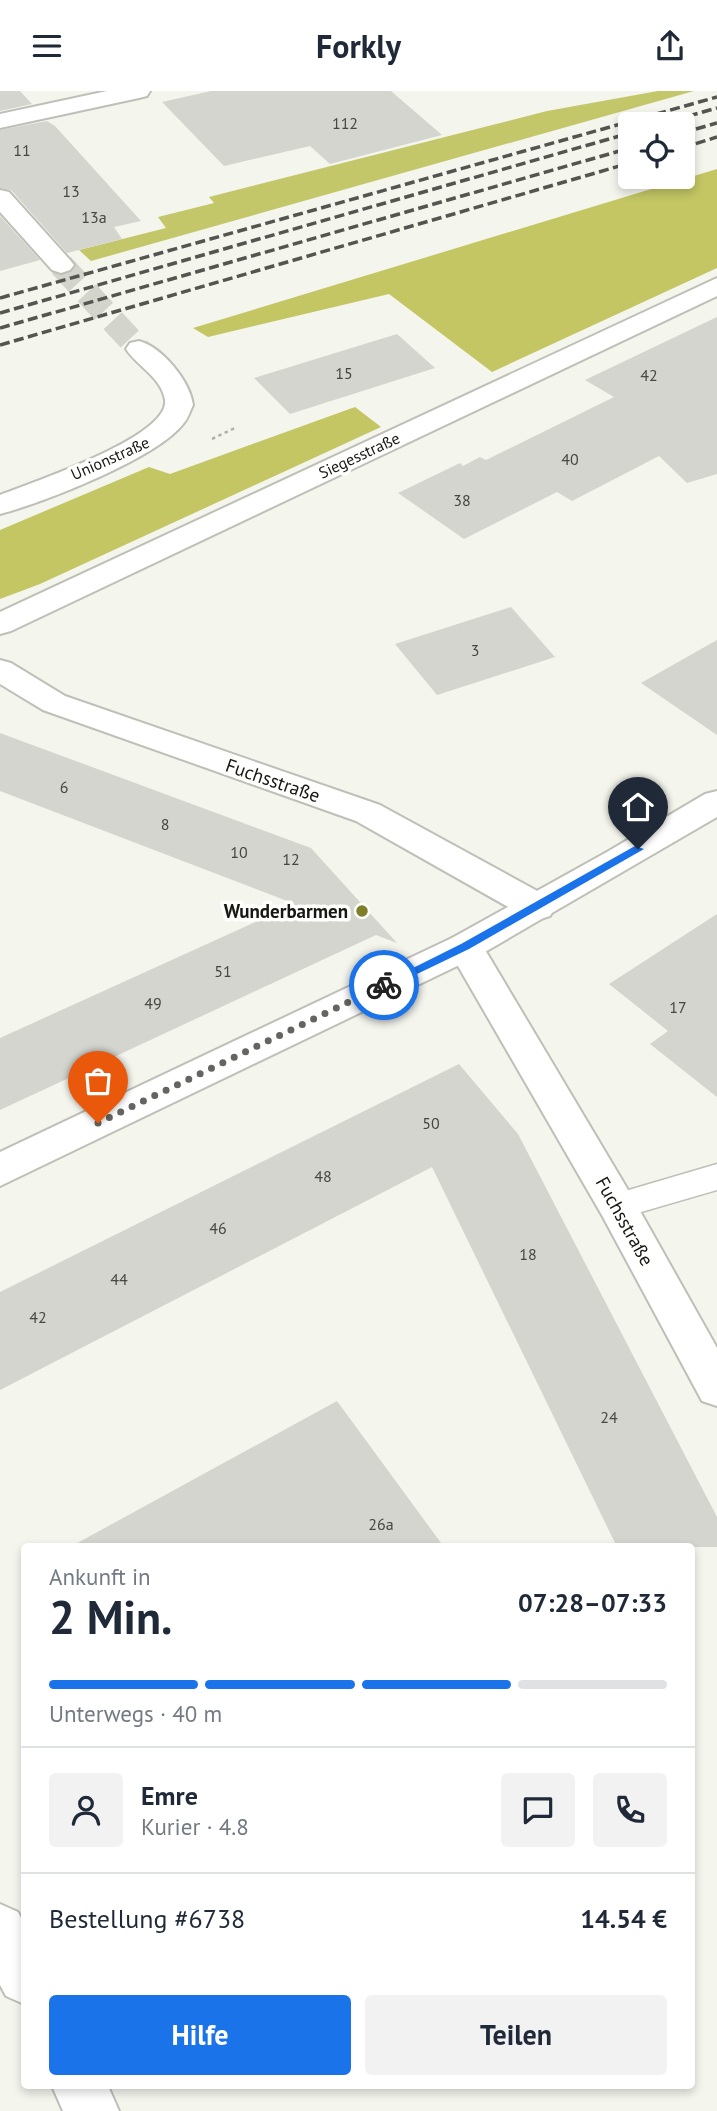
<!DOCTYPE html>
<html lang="de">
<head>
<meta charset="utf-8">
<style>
	:root { --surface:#fff; --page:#f2f2f3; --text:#1f2937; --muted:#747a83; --line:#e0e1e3; --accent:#1a73e8 }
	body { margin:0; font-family:"PT Sans",sans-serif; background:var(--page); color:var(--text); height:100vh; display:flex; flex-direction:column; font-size:26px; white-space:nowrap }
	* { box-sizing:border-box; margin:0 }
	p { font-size:23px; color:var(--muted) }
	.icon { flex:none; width:38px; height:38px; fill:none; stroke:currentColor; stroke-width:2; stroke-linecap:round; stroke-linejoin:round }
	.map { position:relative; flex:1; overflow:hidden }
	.sheet { position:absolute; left:21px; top:1452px; width:674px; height:546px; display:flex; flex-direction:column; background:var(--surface); border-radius:7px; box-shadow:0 4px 10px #0003 }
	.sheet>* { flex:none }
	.buttons { position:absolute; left:618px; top:21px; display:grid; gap:14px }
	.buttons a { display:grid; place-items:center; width:77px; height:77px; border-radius:7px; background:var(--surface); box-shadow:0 4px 10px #0003; font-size:35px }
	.pin { position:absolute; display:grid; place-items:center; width:60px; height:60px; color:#fff; margin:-72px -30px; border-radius:50% 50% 50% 0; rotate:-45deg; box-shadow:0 0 7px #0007 }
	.pin .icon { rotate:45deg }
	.courier { position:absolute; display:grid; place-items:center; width:70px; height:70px; margin:-35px; border:5px solid #1a73e8; border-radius:50%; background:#fff; color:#222; box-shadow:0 2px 9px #0007 }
	.head em { font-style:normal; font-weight:800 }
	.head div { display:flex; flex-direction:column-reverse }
	.head { display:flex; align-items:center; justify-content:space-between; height:119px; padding:0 28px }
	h1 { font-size:46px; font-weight:800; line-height:52px }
	.bar { display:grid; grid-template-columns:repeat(4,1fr); gap:10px 7px; align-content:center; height:84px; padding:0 28px }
	.bar i { height:9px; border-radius:5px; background:var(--line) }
	.bar .on { background:var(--accent) }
	.bar p { grid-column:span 4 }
	.line { display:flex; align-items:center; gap:18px; padding:0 28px; border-top:2px solid var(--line) }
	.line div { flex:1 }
	.round { display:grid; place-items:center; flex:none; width:74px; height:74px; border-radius:7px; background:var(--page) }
	.button { display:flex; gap:14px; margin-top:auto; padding:14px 28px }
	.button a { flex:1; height:80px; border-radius:7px; background:var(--accent); color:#fff; font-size:28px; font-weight:800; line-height:80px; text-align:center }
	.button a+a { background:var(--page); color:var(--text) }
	header { display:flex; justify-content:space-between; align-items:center; height:91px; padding:0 28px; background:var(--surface); font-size:32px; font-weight:800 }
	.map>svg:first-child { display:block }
</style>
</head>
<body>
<header><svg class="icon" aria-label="menu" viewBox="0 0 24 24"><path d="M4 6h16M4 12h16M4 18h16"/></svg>Forkly<svg class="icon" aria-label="share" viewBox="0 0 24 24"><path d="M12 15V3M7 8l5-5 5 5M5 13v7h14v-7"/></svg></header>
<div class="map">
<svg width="717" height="2020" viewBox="0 0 717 2020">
	<rect width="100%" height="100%" fill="#f4f5ed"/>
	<!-- green -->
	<path fill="#c3c769" d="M658,0H694L91,170L79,159L166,137L158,126L214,112L209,106L547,20Z"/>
	<!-- forest -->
	<path fill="#c3c663" d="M717,78V177L492,281L389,203L208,246L193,237Z
		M355,316L381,336L40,493L0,508V439L149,376L170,383Z"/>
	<!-- building -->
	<path fill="#d4d5ce" d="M0,0H20L32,13L0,20Z
		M211,0H391L442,44L330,73L310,55L224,75L162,11Z
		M47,30L55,35L141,130L114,136L122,148L67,162L11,99L0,97V39Z
		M0,125L40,169L0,180Z
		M717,226V383L687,392L659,365L572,410L557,401L464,448L398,402L460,372L463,375L480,366L486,369L614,306L585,289Z
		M397,243L435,277L290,323L254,287Z
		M511,516L555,566L437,604L395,553Z
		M717,549V644L641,592Z
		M0,642L311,757L397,852L376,844L0,1019V947L295,813L0,700Z
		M717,823V1006L650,953L668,940L609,893Z
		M459,973L518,1043L717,1426V1456H617L432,1076L0,1299V1201Z
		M337,1310L444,1456H70Z"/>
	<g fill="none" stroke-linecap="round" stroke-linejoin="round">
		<!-- tertiary-tunnel -->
		<path stroke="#d3d4cc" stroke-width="25" stroke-dasharray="25 13" stroke-linecap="butt" d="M61,174L139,258"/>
		<!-- service casing -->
		<g stroke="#bfbfb8" stroke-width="3">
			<path id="service" d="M717,1073V1099L617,1128L605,1124L601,1115L605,1106Z"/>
		</g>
		<!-- minor casing -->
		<g stroke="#bfbfb8" stroke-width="4">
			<path id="minor" d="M717,187V205L11,540L0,543V521Z
				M0,569L11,572L65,605L380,714L550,807L555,816L550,825L537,829L524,825L356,730L43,619L0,593Z
				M465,843L478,847L631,1104L717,1257V1315L702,1310L603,1126L447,856L452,847Z
				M0,1813L18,1821L24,1833V1913L6,1905L0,1894Z
				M52,1995H108L119,2020H63Z"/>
		</g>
		<!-- tertiary casing -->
		<g stroke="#bfbfb8" stroke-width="4">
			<path id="tertiary" d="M107,0H150L147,5L139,7L0,37V23Z
				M0,99L9,101L70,169L74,174L70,179L61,182L52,179L0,121Z
				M139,250C162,256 190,290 193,314C190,320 188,328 183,333C157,367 43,412 0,423V404C30,392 170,346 165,309C162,287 137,275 126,258L130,252Z
				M717,700V726L478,865L0,1095V1061L452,847L607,761L705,703Z"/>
		</g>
		<!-- path -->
		<path stroke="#b0b1aa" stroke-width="2.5" stroke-dasharray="3.5 3.5" stroke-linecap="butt" d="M212,348L235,337"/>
		<!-- service -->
		<use href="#service" fill="#fff" fill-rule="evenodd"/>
		<!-- minor -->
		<use href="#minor" fill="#fff" fill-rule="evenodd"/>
		<!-- tertiary -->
		<use href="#tertiary" fill="#fff" fill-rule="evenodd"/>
		<!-- rail -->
		<path stroke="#545550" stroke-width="3.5" stroke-dasharray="10 4.5" stroke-linecap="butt" d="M660,33L717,17
			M682,42L717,32
			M682,57L717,46
			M0,207L717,6
			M0,222L630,42
			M0,237L630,57
			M0,254L630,72"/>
	</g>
	<!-- route -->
	<path fill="#1a73e8" d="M635,755L644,758L469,858L388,897L384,898L379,894L461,853Z"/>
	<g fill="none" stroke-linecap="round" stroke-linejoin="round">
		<!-- done -->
		<path stroke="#646560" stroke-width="7" stroke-dasharray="0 12.6" d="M98,1032L384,894"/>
	</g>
	<!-- markers -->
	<circle fill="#7e8029" stroke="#fffffe" stroke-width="2.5" cx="362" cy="820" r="7"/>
	<g text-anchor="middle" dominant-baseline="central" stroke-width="7" stroke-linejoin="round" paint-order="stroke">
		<!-- number labels -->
		<g font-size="16" fill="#464642">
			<text x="345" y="32">112</text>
			<text x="22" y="59">11</text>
			<text x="71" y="100">13</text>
			<text x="94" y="126">13a</text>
			<text x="344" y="282">15</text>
			<text x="649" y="284">42</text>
			<text x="570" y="368">40</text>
			<text x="462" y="409">38</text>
			<text x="475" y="559">3</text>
			<text x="64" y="696">6</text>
			<text x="165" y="733">8</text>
			<text x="239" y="761">10</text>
			<text x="291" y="768">12</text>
			<text x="223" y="880">51</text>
			<text x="153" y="912">49</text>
			<text x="678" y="916">17</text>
			<text x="431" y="1032">50</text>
			<text x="323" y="1085">48</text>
			<text x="218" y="1137">46</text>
			<text x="528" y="1163">18</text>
			<text x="119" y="1188">44</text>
			<text x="38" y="1226">42</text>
			<text x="609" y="1326">24</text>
			<text x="381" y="1433">26a</text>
		</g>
		<!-- far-street labels -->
		<g font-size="16" fill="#171714" stroke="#fffffe">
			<text transform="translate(359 364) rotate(-25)">Siegesstraße</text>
			<text transform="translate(110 367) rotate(-24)">Unionstraße</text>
		</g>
		<!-- street labels -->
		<g font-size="19" fill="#171714" stroke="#fffffe">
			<text transform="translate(273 689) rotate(19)">Fuchsstraße</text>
			<text transform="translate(625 1130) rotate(61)">Fuchsstraße</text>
		</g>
		<!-- poi labels -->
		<g font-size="19" font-weight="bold" fill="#171714" stroke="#fffffe" text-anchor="end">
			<text x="348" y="820">Wunderbarmen</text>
		</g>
	</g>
</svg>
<div class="buttons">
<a><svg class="icon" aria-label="locate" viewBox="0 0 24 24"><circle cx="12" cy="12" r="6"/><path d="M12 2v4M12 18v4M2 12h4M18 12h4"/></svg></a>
</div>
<div class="pin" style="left:98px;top:1032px;background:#ea580c"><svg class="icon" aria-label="bag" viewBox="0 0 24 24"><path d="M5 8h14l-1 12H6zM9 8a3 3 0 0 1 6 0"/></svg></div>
<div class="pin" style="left:638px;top:758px;background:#1f2937"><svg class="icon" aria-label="home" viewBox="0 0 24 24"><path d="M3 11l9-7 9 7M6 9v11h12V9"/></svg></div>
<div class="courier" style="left:384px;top:894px"><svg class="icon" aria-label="bike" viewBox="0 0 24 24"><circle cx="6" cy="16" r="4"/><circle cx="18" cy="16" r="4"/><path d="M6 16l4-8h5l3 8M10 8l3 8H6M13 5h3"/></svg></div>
<section class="sheet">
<div class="head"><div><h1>2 Min.</h1><p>Ankunft in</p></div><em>07:28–07:33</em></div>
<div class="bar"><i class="on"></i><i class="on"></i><i class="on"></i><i></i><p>Unterwegs · 40 m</p></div>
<div class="line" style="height:126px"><a class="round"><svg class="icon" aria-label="person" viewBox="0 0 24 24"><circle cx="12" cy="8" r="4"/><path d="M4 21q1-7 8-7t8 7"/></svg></a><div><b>Emre</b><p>Kurier · 4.8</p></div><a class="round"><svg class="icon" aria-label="chat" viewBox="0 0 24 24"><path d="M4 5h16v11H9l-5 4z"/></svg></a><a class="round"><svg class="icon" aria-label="phone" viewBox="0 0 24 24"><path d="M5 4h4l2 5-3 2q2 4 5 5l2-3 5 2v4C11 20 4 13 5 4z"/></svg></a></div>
<div class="line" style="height:91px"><div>Bestellung #6738</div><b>14.54 €</b></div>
<div class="button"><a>Hilfe</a><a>Teilen</a></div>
</section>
</div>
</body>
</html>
